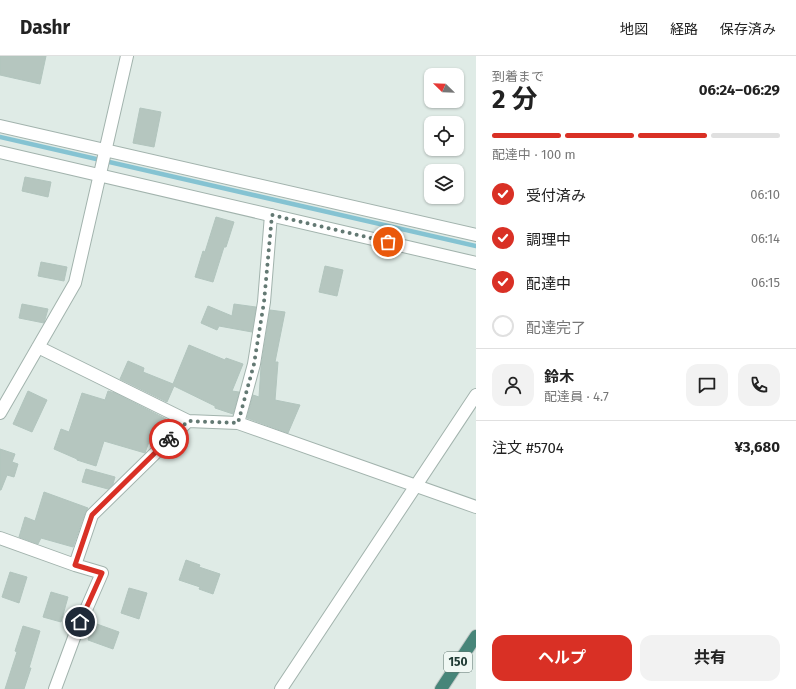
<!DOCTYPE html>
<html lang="ja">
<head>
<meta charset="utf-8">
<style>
	:root { --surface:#fff; --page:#f2f2f2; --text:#222; --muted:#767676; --line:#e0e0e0; --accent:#d93025 }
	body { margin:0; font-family:"Fira Sans","Noto Sans JP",sans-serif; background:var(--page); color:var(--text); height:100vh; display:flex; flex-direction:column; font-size:15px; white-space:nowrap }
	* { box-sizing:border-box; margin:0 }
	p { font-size:13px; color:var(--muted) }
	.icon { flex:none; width:22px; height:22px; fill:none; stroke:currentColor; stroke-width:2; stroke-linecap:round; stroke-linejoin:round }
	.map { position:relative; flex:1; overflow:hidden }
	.sheet { display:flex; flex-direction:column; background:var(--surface); width:320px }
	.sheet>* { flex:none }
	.needle { width:26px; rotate:293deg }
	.tools { position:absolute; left:424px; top:12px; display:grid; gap:8px }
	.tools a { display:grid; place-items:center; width:40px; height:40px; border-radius:8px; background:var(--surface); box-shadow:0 1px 3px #0004; font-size:20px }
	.pin { position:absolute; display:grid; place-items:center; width:34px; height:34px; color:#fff; margin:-17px; border:2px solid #fff; border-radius:50%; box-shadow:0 1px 4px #0007 }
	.courier { position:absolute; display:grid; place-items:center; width:40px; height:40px; margin:-20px; border:3px solid #d93025; border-radius:50%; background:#fff; color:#222; box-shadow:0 1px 5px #0007 }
	.head em { font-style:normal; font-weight:700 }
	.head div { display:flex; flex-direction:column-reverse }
	.head { display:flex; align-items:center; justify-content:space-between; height:68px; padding:0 16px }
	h1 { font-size:26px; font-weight:700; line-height:30px }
	.bar { display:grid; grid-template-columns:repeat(4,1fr); gap:6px 4px; align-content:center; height:48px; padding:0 16px }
	.bar i { height:5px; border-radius:3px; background:var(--line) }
	.bar .current { background:var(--accent) }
	.bar p { grid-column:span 4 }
	.line { display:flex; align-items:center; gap:10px; padding:0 16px; border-top:1px solid var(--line) }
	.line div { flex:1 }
	.round { display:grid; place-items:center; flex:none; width:42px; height:42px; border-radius:12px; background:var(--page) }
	ol { padding:0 16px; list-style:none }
	li { display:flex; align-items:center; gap:12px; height:44px }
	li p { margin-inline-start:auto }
	li .icon { padding:4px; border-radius:50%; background:var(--accent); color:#fff; stroke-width:4 }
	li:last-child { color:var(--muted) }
	li i { width:22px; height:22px; border:2px solid var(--line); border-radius:50% }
	.button { display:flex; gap:8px; margin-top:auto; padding:8px 16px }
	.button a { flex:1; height:46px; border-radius:12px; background:var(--accent); color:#fff; font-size:16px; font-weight:700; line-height:46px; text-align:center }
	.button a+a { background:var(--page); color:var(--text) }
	header { display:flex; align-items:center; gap:24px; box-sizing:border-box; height:56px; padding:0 20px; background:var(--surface); border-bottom:1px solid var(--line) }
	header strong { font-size:19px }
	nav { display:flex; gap:22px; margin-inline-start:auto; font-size:14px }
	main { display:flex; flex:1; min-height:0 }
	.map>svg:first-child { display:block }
</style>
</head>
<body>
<header>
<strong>Dashr</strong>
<nav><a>地図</a><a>経路</a><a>保存済み</a></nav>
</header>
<main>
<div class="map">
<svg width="476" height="633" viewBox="0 0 476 633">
	<rect width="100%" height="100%" fill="#dfebe6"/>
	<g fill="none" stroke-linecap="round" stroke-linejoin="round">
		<!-- stream -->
		<path stroke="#85c3d2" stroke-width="4.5" d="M0,81L476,190"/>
	</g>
	<!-- building -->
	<path fill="#b5c6bf" stroke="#b2c5be" d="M0,0H46L40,28L0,19Z
		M140,52L161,56L154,91L133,87Z
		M25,121L51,126L48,141L22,135Z
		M216,161L234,166L226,191H224L213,226L195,221L203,195L205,196Z
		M41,206L67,211L64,225L38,220Z
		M325,210L343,214L337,240L319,236Z
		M22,248L48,253L44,267L19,262Z
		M234,248L256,251L252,276L219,270L217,274L201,267L208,250L232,260Z
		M270,254L285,256L275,306H278L275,344L300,349L288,377L247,362L253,339L259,341L261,311Z
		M189,289L225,304L226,302L243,308L232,335L239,336L233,358L215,352V350L174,330L167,346L120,323L128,305L144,312L143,316L173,328Z
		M28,335L47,344L32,376L13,368Z
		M108,335L115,337L168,364L162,380L159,383L151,380L145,397L104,385L96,410L77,404V403L54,393L61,373L69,376L82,337L105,344Z
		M0,393L15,398L12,406L18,408L14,421L7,419L1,434H0Z
		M86,413L115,421L113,428L108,433L82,426Z
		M44,436L88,452L85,457L73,491L41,482L38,488L19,481L25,461L35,465Z
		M186,504L200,509L199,511L220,518L213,538L199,533L200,531L179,524Z
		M10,516L27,521L19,547L2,541Z
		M129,532L147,537L139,563L121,557Z
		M51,536L68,541L61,566L43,561Z
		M94,567L119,576L113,593L88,584Z
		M23,570L40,575L29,612H31L24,633H5L17,596L15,595Z"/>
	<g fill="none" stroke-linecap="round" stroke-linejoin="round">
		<!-- minor casing -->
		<g stroke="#a2b3ad" stroke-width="14">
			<path id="minor" d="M0,70L476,179
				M38,291L188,365L238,367L476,451
				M0,357L75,227L127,0
				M238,367L254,308L264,246L271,159
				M0,482L75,509
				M55,633L75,579L102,517L75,509L92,459L188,365
				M281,633L476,339"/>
		</g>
		<!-- tertiary casing -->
		<g stroke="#a2b3ad" stroke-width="14">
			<path id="tertiary" d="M0,96L476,207"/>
		</g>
		<!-- trunk casing -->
		<g stroke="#c1c8c6" stroke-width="14">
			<path id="trunk" d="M441,633L476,580"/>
		</g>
		<!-- minor -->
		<use href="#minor" stroke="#fff" stroke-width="12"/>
		<!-- tertiary -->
		<use href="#tertiary" stroke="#fff" stroke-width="12"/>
		<!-- trunk -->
		<use href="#trunk" stroke="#478579" stroke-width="12"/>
	</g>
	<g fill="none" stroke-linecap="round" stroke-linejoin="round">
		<!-- done -->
		<path stroke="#637973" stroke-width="4" stroke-dasharray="0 7.2" d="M169,383L188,365L238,367L254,308L264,246L272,159L388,186"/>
		<!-- route -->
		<path stroke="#d93025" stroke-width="5" d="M80,566L102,517L75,509L92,459L169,383"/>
	</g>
	<g text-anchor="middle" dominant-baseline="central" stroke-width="4" stroke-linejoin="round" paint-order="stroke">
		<!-- shield labels -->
		<rect fill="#f0f8f4" stroke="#5e746e" stroke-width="1" x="444" y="596" width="28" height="20" rx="3"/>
		<g font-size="12" font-weight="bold" fill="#203b35">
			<text x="458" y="606">150</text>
		</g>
	</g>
</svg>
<div class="tools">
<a><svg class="needle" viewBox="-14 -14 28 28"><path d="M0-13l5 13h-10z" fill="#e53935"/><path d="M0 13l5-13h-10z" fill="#767676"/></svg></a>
<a><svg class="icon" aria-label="locate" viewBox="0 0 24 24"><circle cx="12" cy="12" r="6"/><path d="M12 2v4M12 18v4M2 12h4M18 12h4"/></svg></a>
<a><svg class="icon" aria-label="layers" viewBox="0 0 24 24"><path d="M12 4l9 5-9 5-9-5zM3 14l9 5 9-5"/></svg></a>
</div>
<div class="pin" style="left:388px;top:186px;background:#ea580c"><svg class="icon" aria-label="bag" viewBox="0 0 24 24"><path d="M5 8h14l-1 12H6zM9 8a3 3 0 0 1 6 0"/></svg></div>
<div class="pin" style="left:80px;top:566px;background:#1f2937"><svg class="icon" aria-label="home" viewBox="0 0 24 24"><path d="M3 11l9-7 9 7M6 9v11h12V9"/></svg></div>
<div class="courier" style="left:169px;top:383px"><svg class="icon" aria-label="bike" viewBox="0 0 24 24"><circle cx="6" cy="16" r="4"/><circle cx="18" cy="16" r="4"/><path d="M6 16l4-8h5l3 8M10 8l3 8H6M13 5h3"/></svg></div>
</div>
<section class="sheet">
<div class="head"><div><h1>2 分</h1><p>到着まで</p></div><em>06:24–06:29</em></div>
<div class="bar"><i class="current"></i><i class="current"></i><i class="current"></i><i></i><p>配達中 · 100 m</p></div>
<ol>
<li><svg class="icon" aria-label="check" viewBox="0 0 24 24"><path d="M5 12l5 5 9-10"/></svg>受付済み<p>06:10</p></li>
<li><svg class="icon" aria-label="check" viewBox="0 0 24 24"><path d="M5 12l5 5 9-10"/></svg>調理中<p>06:14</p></li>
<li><svg class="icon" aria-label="check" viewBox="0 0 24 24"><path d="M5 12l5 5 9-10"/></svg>配達中<p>06:15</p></li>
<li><i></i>配達完了</li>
</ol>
<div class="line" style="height:72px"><a class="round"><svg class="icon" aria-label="person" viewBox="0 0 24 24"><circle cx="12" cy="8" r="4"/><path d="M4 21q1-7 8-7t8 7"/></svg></a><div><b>鈴木</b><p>配達員 · 4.7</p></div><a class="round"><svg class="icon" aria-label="chat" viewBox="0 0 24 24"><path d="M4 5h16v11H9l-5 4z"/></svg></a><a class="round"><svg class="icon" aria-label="phone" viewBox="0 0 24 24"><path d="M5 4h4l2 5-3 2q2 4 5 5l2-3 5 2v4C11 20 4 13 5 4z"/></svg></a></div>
<div class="line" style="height:52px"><div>注文 #5704</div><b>¥3,680</b></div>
<div class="button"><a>ヘルプ</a><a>共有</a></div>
</section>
</main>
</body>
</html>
